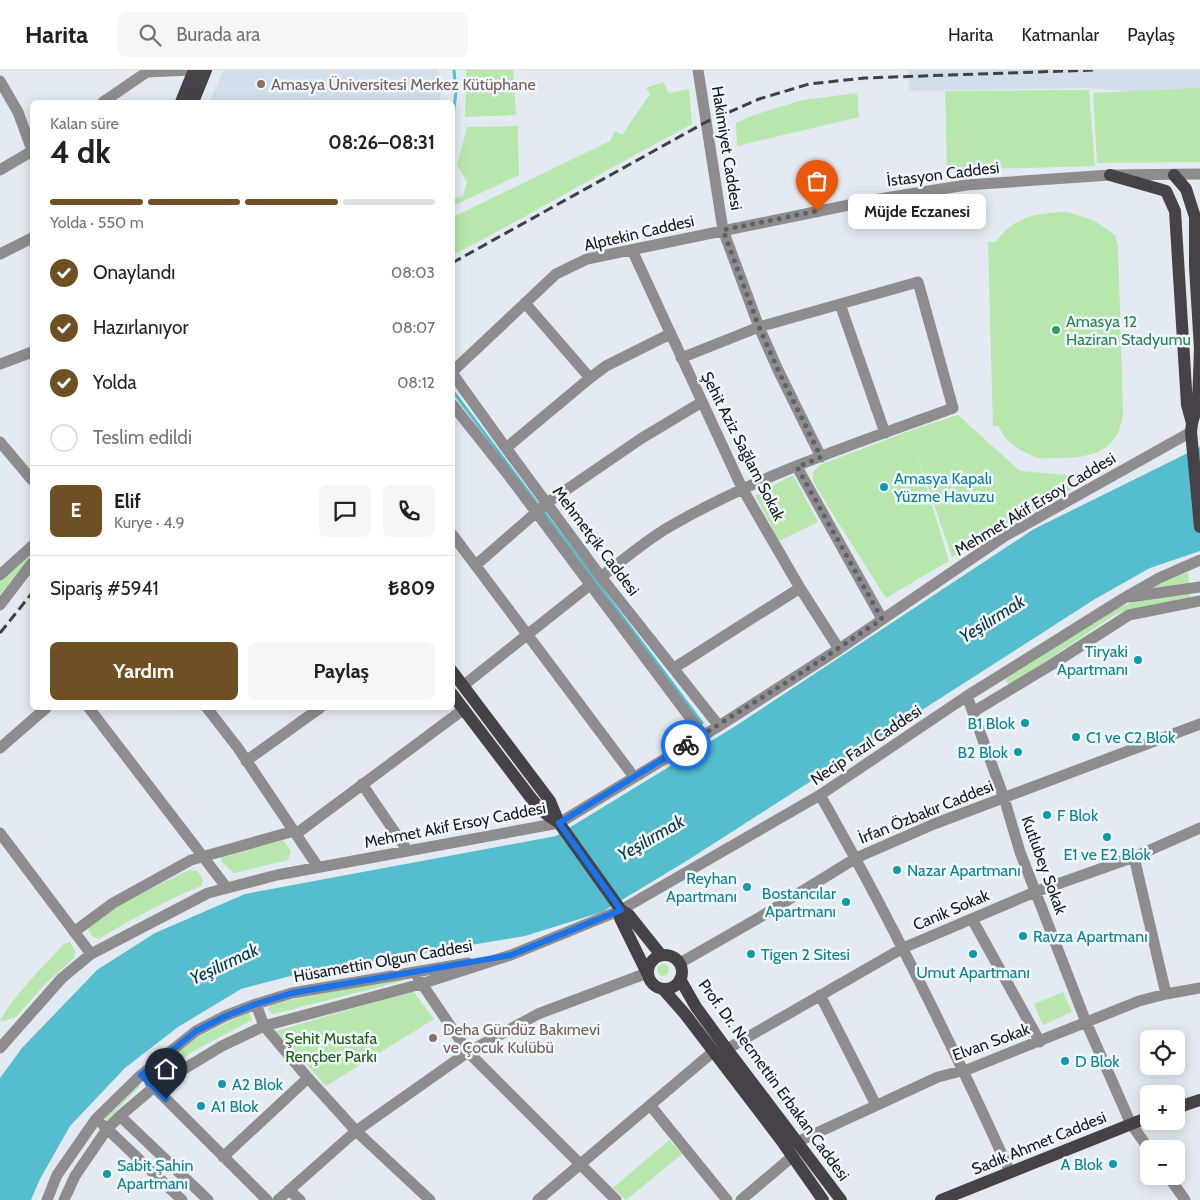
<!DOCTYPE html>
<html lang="tr">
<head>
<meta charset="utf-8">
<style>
	:root { --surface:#fff; --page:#f6f6f6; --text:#202124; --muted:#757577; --line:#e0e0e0; --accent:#6e5024 }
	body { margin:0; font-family:Cabin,sans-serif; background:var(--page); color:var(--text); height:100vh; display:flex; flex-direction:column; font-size:19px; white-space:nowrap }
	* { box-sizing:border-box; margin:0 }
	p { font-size:16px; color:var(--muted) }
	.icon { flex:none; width:28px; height:28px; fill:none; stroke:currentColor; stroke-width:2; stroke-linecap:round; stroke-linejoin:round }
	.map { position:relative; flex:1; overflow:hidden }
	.details { position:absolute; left:30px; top:30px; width:425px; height:610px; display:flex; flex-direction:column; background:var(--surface); border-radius:8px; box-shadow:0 2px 12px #0003 }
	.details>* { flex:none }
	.fabs { position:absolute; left:1140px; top:960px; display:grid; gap:10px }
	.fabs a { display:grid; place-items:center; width:45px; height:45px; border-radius:8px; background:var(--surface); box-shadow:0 2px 12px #0003; font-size:25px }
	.pin { position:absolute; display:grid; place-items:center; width:42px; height:42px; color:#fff; margin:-51px -21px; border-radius:50% 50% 50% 0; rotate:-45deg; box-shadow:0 0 5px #0007 }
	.pin .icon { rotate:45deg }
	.courier { position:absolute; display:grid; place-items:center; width:50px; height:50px; margin:-25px; border:4px solid #1a73e8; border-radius:50%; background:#fff; color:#222; box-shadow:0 1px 6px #0007 }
	.bubble { position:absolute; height:35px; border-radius:8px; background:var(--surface); box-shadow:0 2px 12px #0003; font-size:16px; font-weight:800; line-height:35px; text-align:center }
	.summary em { font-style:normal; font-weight:800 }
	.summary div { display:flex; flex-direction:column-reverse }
	.summary { display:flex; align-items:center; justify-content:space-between; height:85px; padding:0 20px }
	h1 { font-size:32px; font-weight:800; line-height:38px }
	.bar { display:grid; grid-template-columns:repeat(4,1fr); gap:8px 5px; align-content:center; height:60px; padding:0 20px }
	.bar i { height:6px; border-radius:4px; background:var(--line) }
	.bar .selected { background:var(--accent) }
	.bar p { grid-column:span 4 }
	.line { display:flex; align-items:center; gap:12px; padding:0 20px; border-top:1px solid var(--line) }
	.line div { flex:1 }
	.round { display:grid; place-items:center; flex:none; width:52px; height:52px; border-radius:8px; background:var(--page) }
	ol { padding:0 20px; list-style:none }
	li { display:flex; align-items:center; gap:15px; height:55px }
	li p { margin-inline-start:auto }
	li .icon { padding:5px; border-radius:50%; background:var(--accent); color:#fff; stroke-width:4 }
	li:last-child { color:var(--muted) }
	li i { width:28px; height:28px; border:2px solid var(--line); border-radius:50% }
	.action { display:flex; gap:10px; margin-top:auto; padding:10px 20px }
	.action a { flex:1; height:58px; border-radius:8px; background:var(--accent); color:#fff; font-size:20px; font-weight:800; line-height:58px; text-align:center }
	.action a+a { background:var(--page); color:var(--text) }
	header { display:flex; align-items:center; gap:30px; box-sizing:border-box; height:70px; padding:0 25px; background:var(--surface); border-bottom:1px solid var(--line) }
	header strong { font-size:24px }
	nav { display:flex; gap:28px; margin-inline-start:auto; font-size:18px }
	.search { width:350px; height:45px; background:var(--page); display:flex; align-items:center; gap:12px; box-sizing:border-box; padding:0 18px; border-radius:8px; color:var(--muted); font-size:19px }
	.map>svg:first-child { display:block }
</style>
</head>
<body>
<header>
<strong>Harita</strong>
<div class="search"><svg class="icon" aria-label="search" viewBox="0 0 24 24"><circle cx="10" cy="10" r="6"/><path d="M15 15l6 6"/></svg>Burada ara</div>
<nav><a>Harita</a><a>Katmanlar</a><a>Paylaş</a></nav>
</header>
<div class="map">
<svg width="1200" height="1130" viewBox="0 0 1200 1130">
	<rect width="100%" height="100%" fill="#e3eaf1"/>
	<!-- built -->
	<path fill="#d2deea" d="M224,0H438L441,25L440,32H209Z
		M908,0H1200V20L1132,22L1088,18L909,21Z"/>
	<!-- green -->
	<path fill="#b7e7ac" d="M466,0H513L516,45L465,47Z
		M663,12L669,23L689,19L692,54C612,97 533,143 453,185V147L610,71L615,61L622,65L650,24L646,18Z
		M1200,18V92L1097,93L1093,23Z
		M1089,20L1095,96L947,100L945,21Z
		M857,23L859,47L737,76L736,53L754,45L803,30Z
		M518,56L519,105L453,136V129L463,126L467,112L457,95L467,57Z
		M1067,142L1093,150L1115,165L1118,176L1123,344C1121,353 1120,362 1114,369C1101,387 1075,388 1054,388C1050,388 1044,389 1039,388C1023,383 1004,372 999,356H993L988,172H996C1014,146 1037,143 1067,142Z
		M958,345L1020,401L1067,405L1073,418L952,487L916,382L949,491L886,528L834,446L813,411V402L820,395L909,361Z
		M793,405L818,452L779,471L755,425Z
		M32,479V484L0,525V510Z
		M1188,502L1189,514L1153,521L1152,516Z
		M1190,522L1191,529L1128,540L1116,544L1009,616L1005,609L1115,539L1131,533Z
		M283,770L291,781L288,790L234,803L221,791V787Z
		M189,800L198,801L203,811L201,816C165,831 132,849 99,869L92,866L88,860L90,855L120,834Z
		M70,872L75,881L74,888L46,913L16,947L3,951H0C12,927 45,895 64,874Z
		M657 900a6 6 0 1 1 12 0a6 6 0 1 1-12 0Z
		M402,908V911L273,944L270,942L268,939L270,935L303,927Z
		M413,921L434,949L326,1016L276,961Z
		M1063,922L1072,942L1043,955L1034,934Z
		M249,942L252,950L197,979L156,1006L153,1001L198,967Z
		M138,1014L140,1016L107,1050L105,1048Z
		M669,1070L682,1084L626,1130L613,1118Z"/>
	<!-- water -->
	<path fill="#54becf" d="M1200,377V481L1150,498L1095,529L688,790L602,842L525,866L302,903L241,919L178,957L125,998L70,1056L40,1109L31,1130H0V1008L22,978L97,900L155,863L245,824L556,766L734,657L1034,459Z"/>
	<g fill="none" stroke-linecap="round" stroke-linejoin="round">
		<!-- stream -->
		<path stroke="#54becf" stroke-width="3" d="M452,53L456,22L454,0
			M452,320L539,436
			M543,441L702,653"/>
		<!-- minor -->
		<path stroke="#8e8c8f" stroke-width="11" d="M698,0L723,160L759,257L778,300L821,387
			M0,11L18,42L32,80
			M103,32L147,2L191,0
			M0,100L32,81
			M632,180L742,418L800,518L839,579
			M0,184L32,168
			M840,234L885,363
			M0,294L32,282
			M452,302L556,204L587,189L873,130L966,115L1110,105L1200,104
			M452,303L506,378L601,507L719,656
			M590,308L606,296L670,264
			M452,334L506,402L703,665
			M0,372L32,410
			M506,378L590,308L525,233
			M797,397L882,549
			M452,464L634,707
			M477,494L547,433L642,368L702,332
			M0,505L32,476
			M601,507C623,490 645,471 669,457C758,405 857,373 953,338L918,212L759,257L681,288
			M1130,527L1200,517
			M0,535L32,493
			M674,598L800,518
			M464,615L590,515
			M967,626L1004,728L1020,782L1086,952L1131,1054L1149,1079
			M89,638L227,818
			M207,638L238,678L318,797
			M973,642L1051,595L1129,545L1200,531
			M0,678L46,638
			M246,691L320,638
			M362,714L407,780
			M820,725C890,848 952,974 1010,1102
			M0,763L91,884
			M296,764L464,639
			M1134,787L1166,924
			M972,849L1040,972
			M74,862L113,833L191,790L294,761
			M680,893L762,846L856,788L934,754L1200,654
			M418,908L468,982L616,1130
			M820,925L876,1035
			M256,934L264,956L308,1008L356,1061L430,1130
			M0,978L62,908L91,884L208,823L277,805L559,753L719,656L839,579L1005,466L1191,362
			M727,979L903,878L1035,822L1134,787L1200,758
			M150,1013L267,1130
			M650,1035L727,1130
			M120,1046L208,1130
			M103,1055L182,1130
			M797,1072L938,1007L969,999L1139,931L1166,924L1200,918
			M223,1087L308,1008
			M1168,1106L1185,1130
			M289,1120L300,1130
			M47,1130L57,1105L96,1049L141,1005L196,961L225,946L256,934L292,923L468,893
			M64,1130L75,1106L107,1059L120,1046L154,1017L222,976L264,956L421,914L511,885L621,840L820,725L967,626L1124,528L1159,508L1200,490
			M278,1130L356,1061L468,982L538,944L647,903
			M538,1130L714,981
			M741,1130L793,1086"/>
		<!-- major -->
		<path stroke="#464247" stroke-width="12" d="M181,32L194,0
			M193,32L206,0
			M1110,105L1166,121L1175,141L1187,335L1192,353
			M1174,105L1186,119L1195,147V197L1200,279L1198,333L1192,353L1191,362L1200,457
			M452,601L550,731L559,753L621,840L629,845L661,885
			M452,624L531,728L542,741L559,753
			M621,840L620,848L647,903
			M648 902a17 17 0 1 1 34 0a17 17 0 1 1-34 0Z
			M680,909L696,937L723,974L841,1130
			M663,919L685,944L781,1070L823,1130
			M1176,1038L1200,1030
			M941,1130L1149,1047"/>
		<!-- rail -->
		<path stroke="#3f4245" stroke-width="3" stroke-dasharray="10 5" stroke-linecap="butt" d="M452,193L706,52L759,29L809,14L865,8L1094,0
			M0,563L32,523"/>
	</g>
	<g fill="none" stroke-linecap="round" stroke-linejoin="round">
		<!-- done -->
		<path stroke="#5e6265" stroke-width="5" stroke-dasharray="0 9" d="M686,675L809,598L882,549L797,397L821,387L778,300L759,257L723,160L817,141"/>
		<!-- route -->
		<path stroke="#1a73e8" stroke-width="6" d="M166,1029L141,1005L196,961L226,946L256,934L292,923L511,885L621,840L559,753L686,675"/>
	</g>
	<!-- markers -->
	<g fill="#8d6e63" stroke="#f1f7fe" stroke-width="2">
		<circle cx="261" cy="14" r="5"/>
		<circle cx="433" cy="968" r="5"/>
	</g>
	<circle fill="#2e9e5b" stroke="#f1f7fe" stroke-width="2" cx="1056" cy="260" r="5"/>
	<g fill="#0f9aa8" stroke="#f1f7fe" stroke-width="2">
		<circle cx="884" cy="417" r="5"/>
		<circle cx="1138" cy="590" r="5"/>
		<circle cx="1025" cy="653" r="5"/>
		<circle cx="1076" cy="667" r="5"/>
		<circle cx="1018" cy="682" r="5"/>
		<circle cx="1047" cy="745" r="5"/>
		<circle cx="1107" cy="767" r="5"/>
		<circle cx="897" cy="800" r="5"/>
		<circle cx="747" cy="817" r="5"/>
		<circle cx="846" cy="832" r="5"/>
		<circle cx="1023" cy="866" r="5"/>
		<circle cx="751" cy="884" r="5"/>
		<circle cx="973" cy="884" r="5"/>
		<circle cx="1065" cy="991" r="5"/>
		<circle cx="222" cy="1014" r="5"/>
		<circle cx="201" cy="1036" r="5"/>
		<circle cx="1113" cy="1094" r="5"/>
		<circle cx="107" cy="1104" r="5"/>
	</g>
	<g text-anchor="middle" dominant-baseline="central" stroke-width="5" stroke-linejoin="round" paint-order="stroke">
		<!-- education labels -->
		<g font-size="16" fill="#785e54" stroke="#f1f7fe" text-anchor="start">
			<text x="271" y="14">Amasya Üniversitesi Merkez Kütüphane</text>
			<text x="443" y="959">Deha Gündüz Bakımevi<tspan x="443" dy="18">ve Çocuk Kulübü</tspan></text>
		</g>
		<!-- street labels -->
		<g font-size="16" fill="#16181a" stroke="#f1f7fe">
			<text transform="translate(727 78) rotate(81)">Hakimiyet Caddesi</text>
			<text transform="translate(943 104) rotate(-7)">İstasyon Caddesi</text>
			<text transform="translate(639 163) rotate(-13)">Alptekin Caddesi</text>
			<text transform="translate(743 376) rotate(63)">Şehit Aziz Sağlam Sokak</text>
			<text transform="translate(1035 434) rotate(-31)">Mehmet Akif Ersoy Caddesi</text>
			<text transform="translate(596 471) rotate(53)">Mehmetçik Caddesi</text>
			<text transform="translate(866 675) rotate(-34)">Necip Fazıl Caddesi</text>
			<text transform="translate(926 742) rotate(-22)">İrfan Özbakır Caddesi</text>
			<text transform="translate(455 755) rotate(-11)">Mehmet Akif Ersoy Caddesi</text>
			<text transform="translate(1044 795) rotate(70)">Kutlubey Sokak</text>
			<text transform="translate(951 840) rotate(-23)">Canik Sokak</text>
			<text transform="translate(383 891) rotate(-10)">Hüsamettin Olgun Caddesi</text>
			<text transform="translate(991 972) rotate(-20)">Elvan Sokak</text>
			<text transform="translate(774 1010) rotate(54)">Prof. Dr. Necmettin Erbakan Caddesi</text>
			<text transform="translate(1039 1073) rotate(-22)">Sadık Ahmet Caddesi</text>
		</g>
		<!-- leisure labels -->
		<g font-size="16" fill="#27864d" stroke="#f1f7fe" text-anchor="start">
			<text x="1066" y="251">Amasya 12<tspan x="1066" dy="18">Haziran Stadyumu</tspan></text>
		</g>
		<!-- culture labels -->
		<g font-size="16" fill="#0d838f" stroke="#f1f7fe" text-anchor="start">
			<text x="894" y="408">Amasya Kapalı<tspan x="894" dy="18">Yüzme Havuzu</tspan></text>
			<text x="1128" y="581" text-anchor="end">Tiryaki<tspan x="1128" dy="18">Apartmanı</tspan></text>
			<text x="1015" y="653" text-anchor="end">B1 Blok</text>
			<text x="1086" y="667">C1 ve C2 Blok</text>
			<text x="1008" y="682" text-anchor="end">B2 Blok</text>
			<text x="1057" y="745">F Blok</text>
			<text x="1107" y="784" text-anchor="middle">E1 ve E2 Blok</text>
			<text x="907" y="800">Nazar Apartmanı</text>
			<text x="737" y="808" text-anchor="end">Reyhan<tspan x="737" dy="18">Apartmanı</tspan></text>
			<text x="836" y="823" text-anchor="end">Bostancılar<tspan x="836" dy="18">Apartmanı</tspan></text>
			<text x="1033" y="866">Ravza Apartmanı</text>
			<text x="761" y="884">Tigen 2 Sitesi</text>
			<text x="973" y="902" text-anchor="middle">Umut Apartmanı</text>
			<text x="1075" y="991">D Blok</text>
			<text x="232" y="1014">A2 Blok</text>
			<text x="211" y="1036">A1 Blok</text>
			<text x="1103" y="1094" text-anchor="end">A Blok</text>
			<text x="117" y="1095">Sabit Şahin<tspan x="117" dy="18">Apartmanı</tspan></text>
		</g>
		<!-- park labels -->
		<g font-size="16" fill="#1f600d" stroke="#f1f7fe">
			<text x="331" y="968">Şehit Mustafa<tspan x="331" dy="18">Rençber Parkı</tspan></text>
		</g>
		<!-- water labels -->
		<g font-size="18" font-style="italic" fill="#043840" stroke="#f1f7fe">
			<text transform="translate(992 549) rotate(-32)">Yeşilırmak</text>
			<text transform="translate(651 768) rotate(-30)">Yeşilırmak</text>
			<text transform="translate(224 894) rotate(-25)">Yeşilırmak</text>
		</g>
	</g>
</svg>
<div class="fabs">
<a><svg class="icon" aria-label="locate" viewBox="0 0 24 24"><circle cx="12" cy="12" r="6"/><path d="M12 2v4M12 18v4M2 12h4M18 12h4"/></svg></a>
<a>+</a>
<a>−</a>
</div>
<div class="pin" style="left:817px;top:141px;background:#ea580c"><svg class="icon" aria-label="bag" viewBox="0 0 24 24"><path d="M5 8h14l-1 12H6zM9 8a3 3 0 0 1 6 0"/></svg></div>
<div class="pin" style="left:166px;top:1029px;background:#1f2937"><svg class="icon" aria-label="home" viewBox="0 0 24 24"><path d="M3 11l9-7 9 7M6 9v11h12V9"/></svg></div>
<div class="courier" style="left:686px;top:675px"><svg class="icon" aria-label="bike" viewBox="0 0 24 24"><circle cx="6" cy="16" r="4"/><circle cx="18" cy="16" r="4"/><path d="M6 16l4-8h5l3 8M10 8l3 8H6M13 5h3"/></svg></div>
<div class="bubble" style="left:848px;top:124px;width:138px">Müjde Eczanesi</div>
<section class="details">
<div class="summary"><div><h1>4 dk</h1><p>Kalan süre</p></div><em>08:26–08:31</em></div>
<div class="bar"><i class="selected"></i><i class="selected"></i><i class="selected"></i><i></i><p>Yolda · 550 m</p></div>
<ol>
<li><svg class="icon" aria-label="check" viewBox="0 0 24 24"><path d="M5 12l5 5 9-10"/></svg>Onaylandı<p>08:03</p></li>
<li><svg class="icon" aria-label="check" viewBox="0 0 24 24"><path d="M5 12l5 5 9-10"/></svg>Hazırlanıyor<p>08:07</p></li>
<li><svg class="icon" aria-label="check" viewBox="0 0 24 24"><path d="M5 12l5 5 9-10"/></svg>Yolda<p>08:12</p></li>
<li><i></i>Teslim edildi</li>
</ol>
<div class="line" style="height:90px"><b class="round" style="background:var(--accent);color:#fff">E</b><div><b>Elif</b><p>Kurye · 4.9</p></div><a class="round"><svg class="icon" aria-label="chat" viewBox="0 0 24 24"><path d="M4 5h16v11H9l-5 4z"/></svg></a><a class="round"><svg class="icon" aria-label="phone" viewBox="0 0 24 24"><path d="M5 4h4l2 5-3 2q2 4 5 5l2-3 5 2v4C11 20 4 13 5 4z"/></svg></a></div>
<div class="line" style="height:65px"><div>Sipariş #5941</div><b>₺809</b></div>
<div class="action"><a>Yardım</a><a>Paylaş</a></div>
</section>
</div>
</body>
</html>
